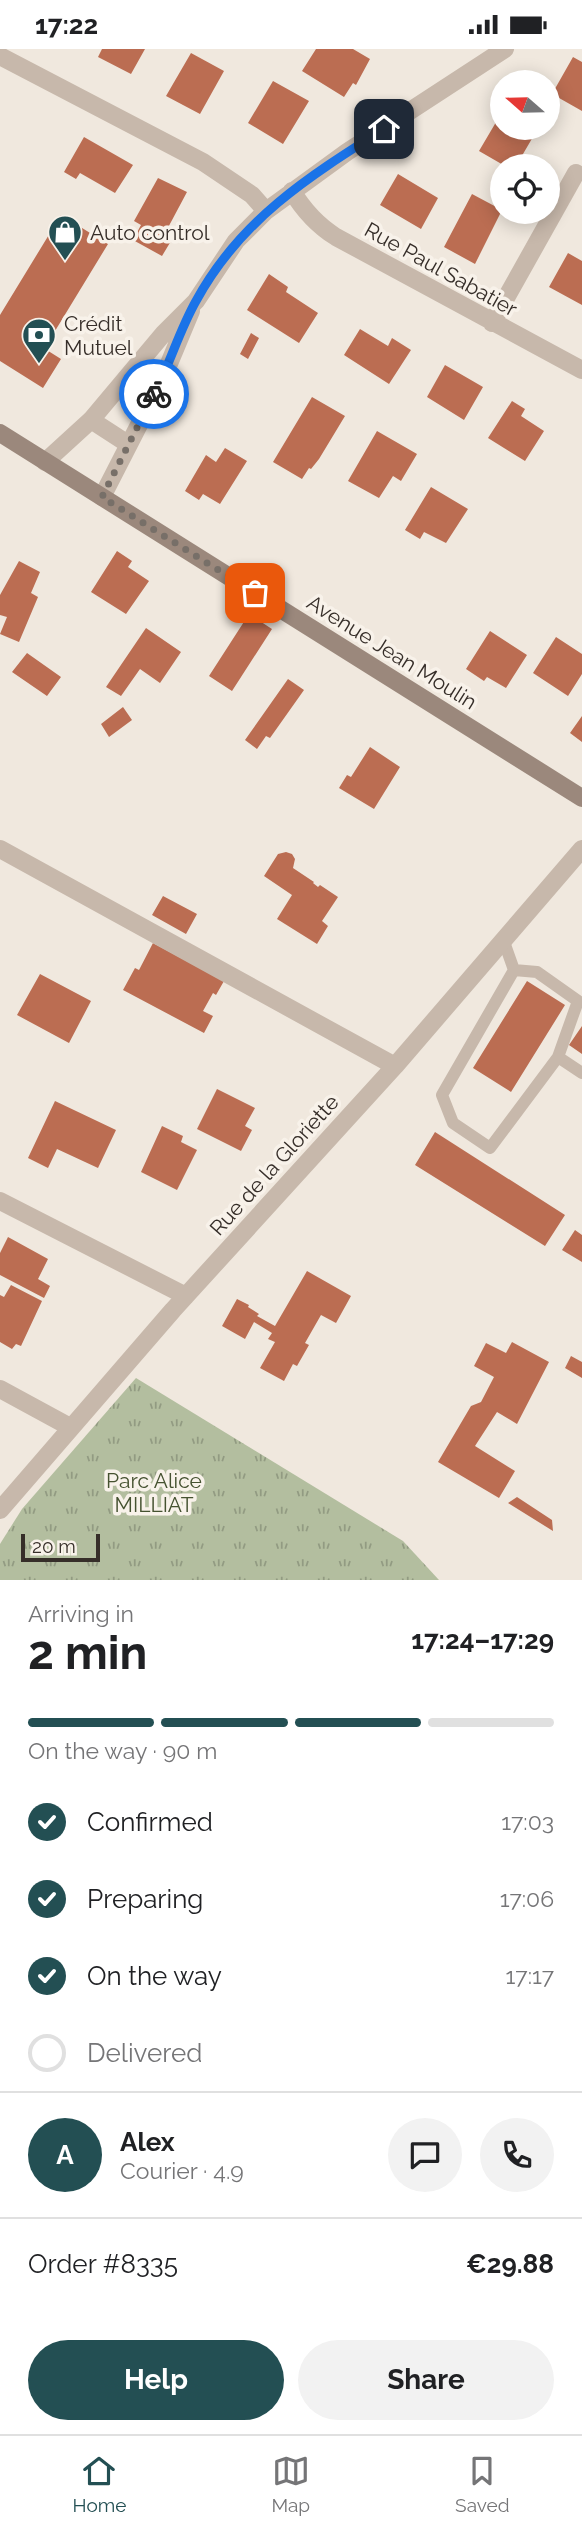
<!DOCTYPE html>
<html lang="en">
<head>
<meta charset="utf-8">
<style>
	:root { --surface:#fff; --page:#f2f2f2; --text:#202124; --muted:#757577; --line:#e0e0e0; --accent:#234f53 }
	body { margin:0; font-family:Raleway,sans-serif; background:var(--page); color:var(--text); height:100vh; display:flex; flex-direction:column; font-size:26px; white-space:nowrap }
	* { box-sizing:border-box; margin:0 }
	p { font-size:23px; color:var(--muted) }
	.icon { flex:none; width:38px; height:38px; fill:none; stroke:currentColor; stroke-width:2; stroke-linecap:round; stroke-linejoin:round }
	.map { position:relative; height:1531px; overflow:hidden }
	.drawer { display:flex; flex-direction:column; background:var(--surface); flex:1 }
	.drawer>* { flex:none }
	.needle { width:46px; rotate:290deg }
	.fabs { position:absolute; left:490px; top:21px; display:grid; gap:14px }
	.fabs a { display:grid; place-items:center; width:70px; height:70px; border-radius:50%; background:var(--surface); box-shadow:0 4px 18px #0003; font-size:35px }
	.scale { position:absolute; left:21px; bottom:18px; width:79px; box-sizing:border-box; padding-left:7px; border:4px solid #362e29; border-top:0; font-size:19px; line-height:24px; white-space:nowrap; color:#362e29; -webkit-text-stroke:5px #f8f2ea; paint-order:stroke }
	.pin { position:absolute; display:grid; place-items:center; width:60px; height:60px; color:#fff; margin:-30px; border-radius:14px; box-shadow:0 4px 10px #0006 }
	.courier { position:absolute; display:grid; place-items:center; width:70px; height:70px; margin:-35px; border:5px solid #1a73e8; border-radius:50%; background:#fff; color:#222; box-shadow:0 2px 9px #0007 }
	.summary em { font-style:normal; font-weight:700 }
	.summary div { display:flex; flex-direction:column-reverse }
	.summary { display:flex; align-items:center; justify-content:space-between; height:119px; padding:0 28px }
	h1 { font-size:46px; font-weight:700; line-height:52px }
	.bar { display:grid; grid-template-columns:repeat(4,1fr); gap:10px 7px; align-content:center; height:84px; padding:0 28px }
	.bar i { height:9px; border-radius:5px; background:var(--line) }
	.bar .on { background:var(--accent) }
	.bar p { grid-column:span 4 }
	.line { display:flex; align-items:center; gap:18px; padding:0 28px; border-top:2px solid var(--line) }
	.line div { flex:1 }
	.round { display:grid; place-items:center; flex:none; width:74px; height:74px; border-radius:37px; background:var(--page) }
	ol { padding:0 28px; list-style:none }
	li { display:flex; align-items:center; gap:21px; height:77px }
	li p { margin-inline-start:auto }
	li .icon { padding:7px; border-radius:50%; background:var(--accent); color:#fff; stroke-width:4 }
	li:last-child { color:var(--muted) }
	li i { width:38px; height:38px; border:4px solid var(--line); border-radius:50% }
	.button { display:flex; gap:14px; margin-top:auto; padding:14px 28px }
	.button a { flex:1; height:80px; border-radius:42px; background:var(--accent); color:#fff; font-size:28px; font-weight:700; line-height:80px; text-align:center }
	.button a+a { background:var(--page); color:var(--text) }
	.status { display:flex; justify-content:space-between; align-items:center; height:49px; padding:0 35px; background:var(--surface); direction:ltr }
	.status svg { height:19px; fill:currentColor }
	.menu { display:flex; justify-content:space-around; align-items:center; height:98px; border-top:2px solid var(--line); background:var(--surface); font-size:19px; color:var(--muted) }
	.menu a { display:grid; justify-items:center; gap:4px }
	.menu .on { color:var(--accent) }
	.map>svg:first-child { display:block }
</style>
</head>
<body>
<div class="status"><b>17:22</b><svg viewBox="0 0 49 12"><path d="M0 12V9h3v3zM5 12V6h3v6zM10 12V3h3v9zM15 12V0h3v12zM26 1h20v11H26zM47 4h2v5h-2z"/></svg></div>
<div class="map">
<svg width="582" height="1531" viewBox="0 0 582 1531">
	<defs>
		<pattern id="park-tufts" width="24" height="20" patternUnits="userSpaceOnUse" patternTransform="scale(1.75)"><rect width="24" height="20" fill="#b3be9f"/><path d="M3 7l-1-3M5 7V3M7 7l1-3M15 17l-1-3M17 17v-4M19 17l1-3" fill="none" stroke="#929b82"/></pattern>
	</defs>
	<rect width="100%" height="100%" fill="#f0e8de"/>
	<!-- park -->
	<path fill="url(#park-tufts)" d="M136,1329L403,1492L439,1531H0V1495L22,1460Z"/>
	<!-- building -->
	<path fill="#bb6d52" d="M102,0H145L131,25L98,8Z
		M316,0H353L370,10L356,36L353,34L344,48L302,22Z
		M191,4L224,22L200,65L166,47Z
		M573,8L582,13V62L552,45Z
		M273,32L309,52L283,95L248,74Z
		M502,63V79H533L537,81L516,117H505L479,102Z
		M84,88L133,116L115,144L80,124L76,130L64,123Z
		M398,125L438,149L421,180L380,156Z
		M158,129L187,143L163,188L171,192L162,207L133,191L141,176L134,172Z
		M472,145L502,161L475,215L444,198Z
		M61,166L108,195L55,282L44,276L34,293L61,310L43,339L0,312V266Z
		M568,204L582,212V256L549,238Z
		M269,225L288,238L286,243L318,264L299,294L247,261Z
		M360,280L388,297L392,289L411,301L389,335L344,306Z
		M251,284L259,289L248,310L240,305Z
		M445,316L483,338L464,371L427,348Z
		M312,348L345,367L319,410L311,420L309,419L302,430L273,413Z
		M512,352L525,360L521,367L544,382L525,412L488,389Z
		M377,382L417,405L401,432L393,427L379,449L348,432Z
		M225,399L247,412L220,455L203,445L199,451L185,442L206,406L216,413Z
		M431,438L468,460L446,494L424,483L420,490L405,481Z
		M117,502L132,512L128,518L149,532L126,565L91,543Z
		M19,512L40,523L31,544L38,548L19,593L0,585L7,568L0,566V546Z
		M249,565L272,580L232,642L209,627Z
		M146,579L181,603L160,634L140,620L121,647L106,638Z
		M490,582L527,606L506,639L487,628L484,632L466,620Z
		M556,588L582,605V625L568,647L533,624Z
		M27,604L61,628L47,647L12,623Z
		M288,630L304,641L270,689L266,687L257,700L245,691Z
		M123,658L132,671L109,688L101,675Z
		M582,667V693L570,684Z
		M370,698L400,718L374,760L339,739L347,726L351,728Z
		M286,803L292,805L295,810L293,819L314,833L313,834L318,838L320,836L338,848L322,872L328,877L317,895L277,870L292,846L264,827L278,805Z
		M163,847L197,865L186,885L152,866Z
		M153,894L224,932L216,946L213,944L203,962L213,967L204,984L123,941L135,919L139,921Z
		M40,925L91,952L69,994L17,966Z
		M527,932L565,956L511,1043L473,1019Z
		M582,977V1005L569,996Z
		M217,1040L255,1059L245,1077L252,1081L241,1102L197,1080Z
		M55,1052L116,1081L98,1119L57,1100L48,1119L28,1109Z
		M162,1077L183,1087L181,1093L197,1101L177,1141L141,1123Z
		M435,1083L565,1166L545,1197L415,1116Z
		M575,1181L582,1186V1213L562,1201Z
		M8,1188L48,1210L38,1230L50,1237L44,1249L0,1226V1204Z
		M307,1222L351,1247L336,1274L321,1266L305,1294L309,1296L297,1317L293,1315L284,1332L260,1319L275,1293L268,1290L272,1284L254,1273L245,1290L222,1277L237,1250L249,1256L248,1258L259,1265L257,1267L275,1277Z
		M11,1236L42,1252L21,1297L16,1295L12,1300L0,1293V1246L4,1248Z
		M512,1293L549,1313L517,1375L497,1363L475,1397L515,1422L499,1449L438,1413L471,1357L481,1353L494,1328L474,1317L486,1294L506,1304Z
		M571,1307L582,1313V1329L565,1319Z
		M517,1448L552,1471L553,1482L508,1454Z"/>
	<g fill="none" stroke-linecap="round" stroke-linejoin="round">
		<!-- service -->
		<path stroke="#c7b8ab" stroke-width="12" d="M503,890L514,921L442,1046L453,1074L490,1099L558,1008L578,952L537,923L514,921
			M558,1008L582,1024"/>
		<!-- minor -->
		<path stroke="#c7b8ab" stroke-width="18" d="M0,7L203,113L252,146L266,162
			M292,142C304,162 317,176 336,188L582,321
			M492,274L576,124
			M91,371L128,395
			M45,413L91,371L164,284L196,252L236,192L266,162L347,103L505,0
			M102,448L163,329L191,262
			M0,800L395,1017
			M0,1152L186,1247
			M0,1340L70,1378
			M0,1461L173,1261L395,1017L582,800"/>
		<!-- secondary -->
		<path stroke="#9b887c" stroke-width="18" d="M0,384L582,749"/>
	</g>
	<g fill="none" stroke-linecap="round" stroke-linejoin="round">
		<!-- done -->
		<path stroke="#776f68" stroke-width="7" stroke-dasharray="0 12.6" d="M154,345L102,448L255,544"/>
		<!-- route -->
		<path stroke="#1a73e8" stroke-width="9" d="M154,345C170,315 179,282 196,252C240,171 308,128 384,80"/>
	</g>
	<!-- icons -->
	<defs>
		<g id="shop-pin" transform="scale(1.75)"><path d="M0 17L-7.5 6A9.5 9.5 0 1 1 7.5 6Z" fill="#234f53" stroke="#f8f2ea"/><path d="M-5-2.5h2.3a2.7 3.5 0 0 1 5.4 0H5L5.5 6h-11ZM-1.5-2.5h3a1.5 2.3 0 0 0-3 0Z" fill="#fff"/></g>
		<g id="bank-pin" transform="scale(1.75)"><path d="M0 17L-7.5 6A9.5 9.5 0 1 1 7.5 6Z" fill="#234f53" stroke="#f8f2ea"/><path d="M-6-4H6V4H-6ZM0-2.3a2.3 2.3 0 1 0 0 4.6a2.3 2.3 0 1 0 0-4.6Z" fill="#fff"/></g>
	</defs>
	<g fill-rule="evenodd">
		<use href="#shop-pin" x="65" y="183"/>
		<use href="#bank-pin" x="39" y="286"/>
	</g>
	<g text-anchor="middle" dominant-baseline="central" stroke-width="7" stroke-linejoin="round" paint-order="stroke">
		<!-- poi labels -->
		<g font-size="21" fill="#362e29" stroke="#f8f2ea" text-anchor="start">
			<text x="90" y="183">Auto control</text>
			<text x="64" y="274">Crédit<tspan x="64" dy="24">Mutuel</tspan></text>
		</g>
		<!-- street labels -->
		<g font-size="21" fill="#362e29" stroke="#f8f2ea">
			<text transform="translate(441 220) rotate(29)">Rue Paul Sabatier</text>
			<text transform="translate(392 603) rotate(32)">Avenue Jean Moulin</text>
			<text transform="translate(274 1116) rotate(-48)">Rue de la Gloriette</text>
		</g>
		<!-- park labels -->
		<g font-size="21" fill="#455230" stroke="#f8f2ea">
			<text x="154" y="1431">Parc Alice<tspan x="154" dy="24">MILLIAT</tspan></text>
		</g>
	</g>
</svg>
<div class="fabs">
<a><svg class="needle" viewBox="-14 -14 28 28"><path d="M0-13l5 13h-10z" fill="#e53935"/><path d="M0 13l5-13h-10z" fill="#757577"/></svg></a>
<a><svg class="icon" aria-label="locate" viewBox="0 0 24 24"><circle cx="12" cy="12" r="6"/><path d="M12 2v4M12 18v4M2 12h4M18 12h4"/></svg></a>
</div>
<div class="scale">20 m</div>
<div class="pin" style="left:255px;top:544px;background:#ea580c"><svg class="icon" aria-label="bag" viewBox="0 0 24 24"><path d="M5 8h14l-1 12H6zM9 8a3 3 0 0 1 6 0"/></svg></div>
<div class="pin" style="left:384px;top:80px;background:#1f2937"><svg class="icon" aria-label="home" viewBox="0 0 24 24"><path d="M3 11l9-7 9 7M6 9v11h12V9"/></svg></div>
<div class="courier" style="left:154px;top:345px"><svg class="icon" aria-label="bike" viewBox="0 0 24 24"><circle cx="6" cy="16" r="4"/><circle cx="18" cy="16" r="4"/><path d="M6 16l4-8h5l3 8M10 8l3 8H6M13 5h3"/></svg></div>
</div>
<section class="drawer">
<div class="summary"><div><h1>2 min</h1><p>Arriving in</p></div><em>17:24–17:29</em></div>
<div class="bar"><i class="on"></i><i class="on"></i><i class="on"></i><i></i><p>On the way · 90 m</p></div>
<ol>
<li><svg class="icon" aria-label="check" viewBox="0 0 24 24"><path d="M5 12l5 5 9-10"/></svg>Confirmed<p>17:03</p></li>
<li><svg class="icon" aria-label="check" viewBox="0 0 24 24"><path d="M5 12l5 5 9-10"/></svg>Preparing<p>17:06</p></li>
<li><svg class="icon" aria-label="check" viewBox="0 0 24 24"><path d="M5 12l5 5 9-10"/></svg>On the way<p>17:17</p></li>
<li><i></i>Delivered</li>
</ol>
<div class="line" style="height:126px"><b class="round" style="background:var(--accent);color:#fff">A</b><div><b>Alex</b><p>Courier · 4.9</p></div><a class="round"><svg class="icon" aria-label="chat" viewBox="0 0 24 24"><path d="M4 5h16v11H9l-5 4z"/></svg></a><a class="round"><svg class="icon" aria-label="phone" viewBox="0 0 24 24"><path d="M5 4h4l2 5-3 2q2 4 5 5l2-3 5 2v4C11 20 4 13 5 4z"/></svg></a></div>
<div class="line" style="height:91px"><div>Order #8335</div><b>€29.88</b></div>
<div class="button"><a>Help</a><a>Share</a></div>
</section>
<nav class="menu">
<a class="on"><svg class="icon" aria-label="home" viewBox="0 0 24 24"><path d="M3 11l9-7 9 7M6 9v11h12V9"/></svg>Home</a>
<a><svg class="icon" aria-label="map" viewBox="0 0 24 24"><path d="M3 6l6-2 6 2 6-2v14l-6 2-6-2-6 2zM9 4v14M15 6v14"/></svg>Map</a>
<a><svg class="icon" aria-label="saved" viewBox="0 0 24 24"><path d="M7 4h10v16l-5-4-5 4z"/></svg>Saved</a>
</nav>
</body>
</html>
